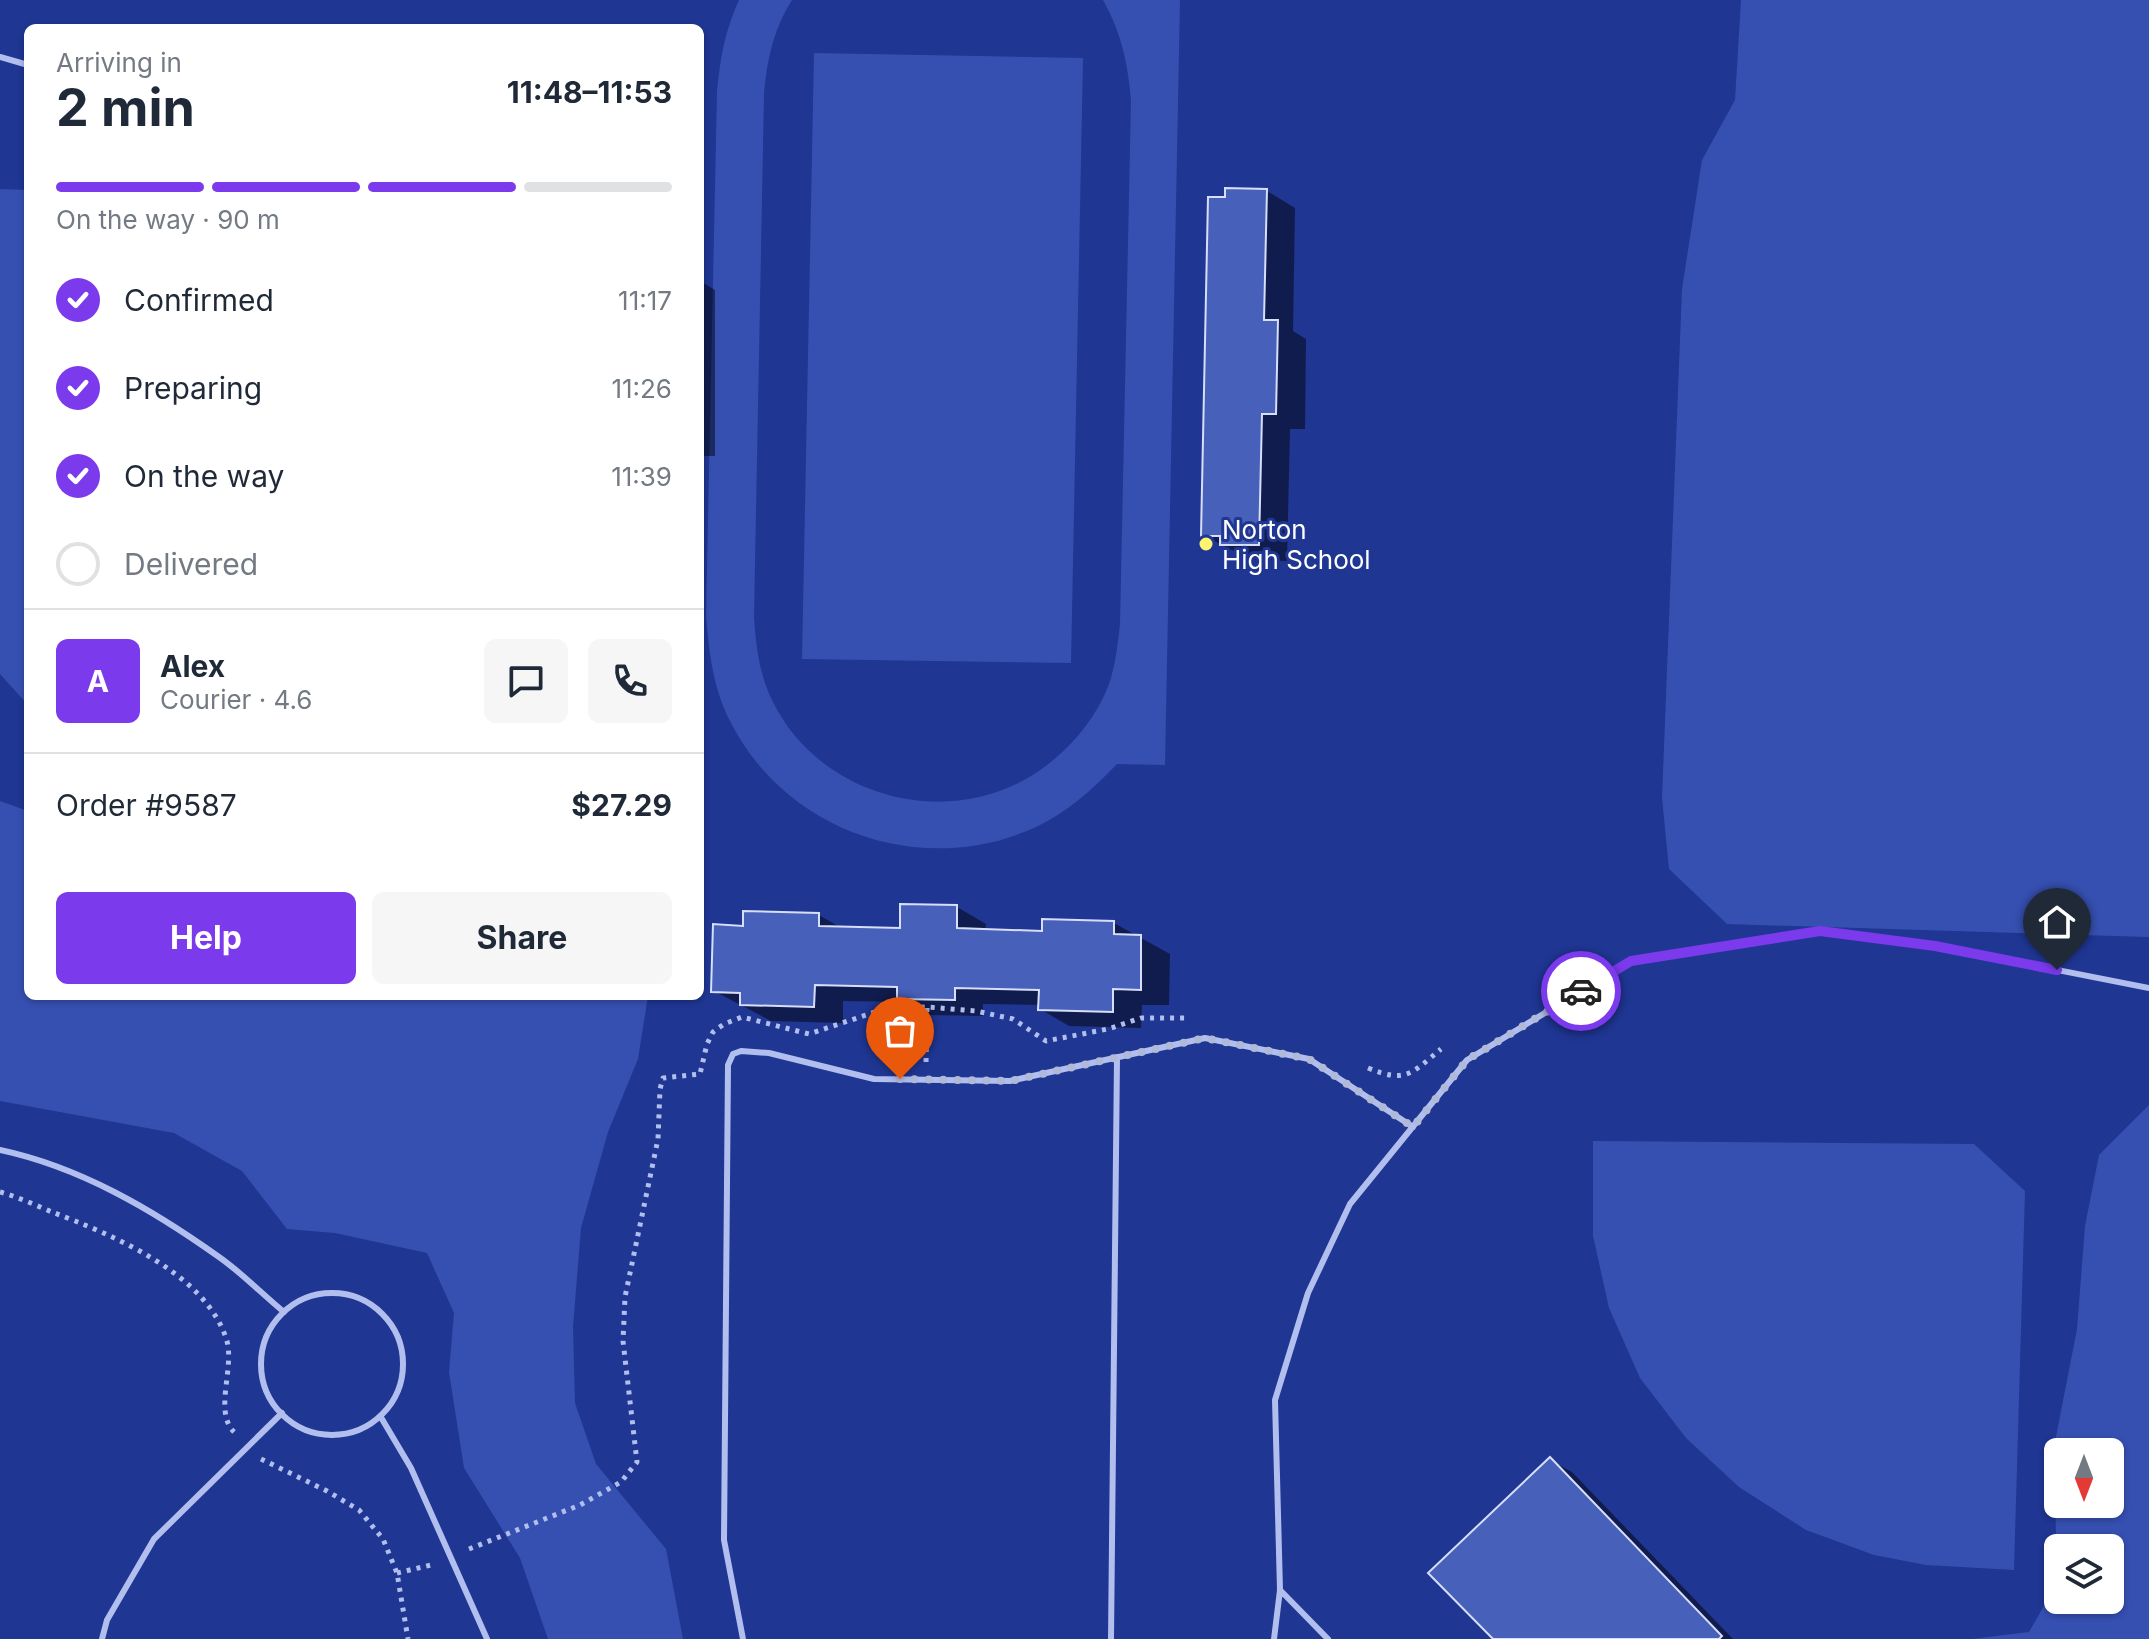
<!DOCTYPE html>
<html lang="en">
<head>
<meta charset="utf-8">
<style>
	:root { --surface:#fff; --page:#f6f6f7; --text:#1f2937; --muted:#747a83; --line:#e0e1e3; --accent:#7c3aed }
	body { margin:0; font-family:Inter,sans-serif; background:var(--page); color:var(--text); height:100vh; display:flex; flex-direction:column; font-size:30px; white-space:nowrap }
	* { box-sizing:border-box; margin:0 }
	p { font-size:26px; color:var(--muted) }
	.icon { flex:none; width:44px; height:44px; fill:none; stroke:currentColor; stroke-width:2; stroke-linecap:round; stroke-linejoin:round }
	.map { position:relative; flex:1; overflow:hidden }
	.details { position:absolute; left:24px; top:24px; width:680px; height:976px; display:flex; flex-direction:column; background:var(--surface); border-radius:12px; box-shadow:0 2px 6px #0004 }
	.details>* { flex:none }
	.needle { width:52px; rotate:180deg }
	.buttons { position:absolute; left:2044px; top:1438px; display:grid; gap:16px }
	.buttons a { display:grid; place-items:center; width:80px; height:80px; border-radius:12px; background:var(--surface); box-shadow:0 2px 6px #0004; font-size:40px }
	.pin { position:absolute; display:grid; place-items:center; width:68px; height:68px; color:#fff; margin:-82px -34px; border-radius:50% 50% 50% 0; rotate:-45deg; box-shadow:0 0 8px #0007 }
	.pin .icon { rotate:45deg }
	.courier { position:absolute; display:grid; place-items:center; width:80px; height:80px; margin:-40px; border:6px solid #7c3aed; border-radius:50%; background:#fff; color:#222; box-shadow:0 2px 10px #0007 }
	.headline em { font-style:normal; font-weight:700 }
	.headline div { display:flex; flex-direction:column-reverse }
	.headline { display:flex; align-items:center; justify-content:space-between; height:136px; padding:0 32px }
	h1 { font-size:52px; font-weight:700; line-height:60px }
	.bar { display:grid; grid-template-columns:repeat(4,1fr); gap:12px 8px; align-content:center; height:96px; padding:0 32px }
	.bar i { height:10px; border-radius:6px; background:var(--line) }
	.bar .selected { background:var(--accent) }
	.bar p { grid-column:span 4 }
	.line { display:flex; align-items:center; gap:20px; padding:0 32px; border-top:2px solid var(--line) }
	.line div { flex:1 }
	.round { display:grid; place-items:center; flex:none; width:84px; height:84px; border-radius:12px; background:var(--page) }
	ol { padding:0 32px; list-style:none }
	li { display:flex; align-items:center; gap:24px; height:88px }
	li p { margin-inline-start:auto }
	li .icon { padding:8px; border-radius:50%; background:var(--accent); color:#fff; stroke-width:4 }
	li:last-child { color:var(--muted) }
	li i { width:44px; height:44px; border:4px solid var(--line); border-radius:50% }
	.primary-button { display:flex; gap:16px; margin-top:auto; padding:16px 32px }
	.primary-button a { flex:1; height:92px; border-radius:12px; background:var(--accent); color:#fff; font-size:32px; font-weight:700; line-height:92px; text-align:center }
	.primary-button a+a { background:var(--page); color:var(--text) }
	.map>svg:first-child { display:block }
</style>
</head>
<body>
<div class="map">
<svg width="2149" height="1639" viewBox="0 0 2149 1639">
	<rect width="100%" height="100%" fill="#1f3693"/>
	<!-- green -->
	<path fill="#3650b2" fill-rule="evenodd" d="M739,0H792C774,28 767,59 764,93L754,617C756,646 759,673 772,700C822,804 964,835 1052,761C1078,740 1101,710 1111,678C1116,660 1118,642 1120,624L1131,100C1128,63 1121,32 1103,0H1180L1165,765L1117,764C1093,789 1068,812 1036,827C923,879 786,833 730,721C713,688 709,652 706,616L717,92C720,59 725,30 739,0Z
		M1741,0H2149V937L1727,924L1669,869L1662,798L1682,289L1702,160L1735,100Z
		M814,53L1083,58L1071,663L802,659Z
		M0,189L28,190V705L0,674Z
		M0,801L28,811V996H648L638,1059L608,1132L581,1228L573,1327L575,1403L596,1464L666,1549L683,1639H548L520,1558L464,1468L449,1372L454,1313L427,1253L335,1233L287,1229L242,1171L174,1133L0,1101Z
		M2149,1105V1639H1972L2029,1632L2057,1583L2054,1447L2077,1329L2085,1226L2099,1155ZM2058,1452H2110V1504H2058ZM2058,1548H2110V1600H2058Z
		M1593,1141L1974,1144L2025,1191L2014,1570L1926,1565L1874,1555L1806,1530L1739,1487L1686,1438L1640,1378L1609,1308L1593,1236Z"/>
	<!-- shadow -->
	<path fill="#0007" d="M1267,191L1295,208L1293,331L1306,339L1305,429H1290L1287,561L1251,560L1203,535Z
		M700,281L715,290V456H700Z
		M957,907L986,924L985,931L1044,933L1114,923L1170,954L1169,1005H1142L1141,1028L1069,1026L1040,1009L1041,1005L983,1004V1016L927,1015L905,1002L843,1001V1023L771,1021L714,991L745,928L819,915L843,929L902,930Z
		M1550,1460L1572,1472L1733,1639H1495Z"/>
	<!-- building -->
	<path fill="#4760b9" stroke="#d7defa" stroke-width="2" d="M1225,188L1267,189L1264,320H1278L1276,414H1262L1259,545H1220V536H1201L1208,197H1225Z
		M900,904L957,905V928L1042,931V919L1114,921V934L1141,935V990L1113,989V1012L1038,1010L1039,990L955,988V1000L897,999V987L815,985L814,1007L740,1005V993L711,992L713,924L743,926V911L819,913V926L900,928Z
		M1550,1457L1722,1636L1719,1639H1493L1428,1573Z"/>
	<g fill="none" stroke-linecap="round" stroke-linejoin="round">
		<!-- path -->
		<path stroke="#b1beee" stroke-width="5" stroke-dasharray="4 6" stroke-linecap="butt" d="M926,1062L927,1007
			M1368,1068C1406,1084 1412,1073 1441,1049
			M0,1192C18,1197 35,1205 52,1212C110,1234 204,1272 226,1338C236,1366 213,1411 234,1432
			M261,1459L327,1491L359,1510L383,1539L397,1573L408,1639
			M469,1549L580,1505L621,1482L637,1462L623,1341L625,1297L658,1139L660,1089L663,1078L700,1074L707,1044L713,1032L724,1024L742,1017L809,1034L884,1009L927,1007L976,1011L1013,1019L1046,1041L1108,1029L1141,1018H1187
			M397,1573L431,1565"/>
		<!-- lane -->
		<path stroke="#b1beee" stroke-width="6" d="M0,57L28,65
			M0,1150C80,1167 153,1210 219,1257C242,1273 262,1294 284,1312
			M261 1364a71 71 0 1 1 142 0a71 71 0 1 1-142 0Z
			M382,1419L411,1468L487,1639
			M1280,1590L1328,1639
			M102,1639L107,1620L154,1539L282,1413
			M743,1639L724,1540L728,1065L733,1054L741,1051L769,1053L874,1079L1010,1081L1205,1038L1309,1059L1413,1127
			M1111,1639L1117,1057
			M1274,1639L1280,1590L1275,1400L1308,1293L1350,1204L1467,1060L1631,961L1820,931L1935,946L2149,988"/>
	</g>
	<g fill="none" stroke-linecap="round" stroke-linejoin="round">
		<!-- done -->
		<path stroke="#b1b9d9" stroke-width="8" stroke-dasharray="0 14.4" d="M900,1079L1010,1081L1205,1038L1309,1059L1413,1127L1467,1060L1581,991"/>
		<!-- route -->
		<path stroke="#7c3aed" stroke-width="10" d="M1581,991L1631,961L1820,931L1935,946L2057,970"/>
	</g>
	<!-- markers -->
	<circle fill="#fcf571" stroke="#1f3693" stroke-width="3" cx="1206" cy="544" r="8"/>
	<g text-anchor="middle" dominant-baseline="central" stroke-width="6" stroke-linejoin="round" paint-order="stroke">
		<!-- poi labels -->
		<g font-size="26" fill="#fff" stroke="#1f3693" text-anchor="start">
			<text x="1222" y="529">Norton<tspan x="1222" dy="30">High School</tspan></text>
		</g>
	</g>
</svg>
<div class="buttons">
<a><svg class="needle" viewBox="-14 -14 28 28"><path d="M0-13l5 13h-10z" fill="#e53935"/><path d="M0 13l5-13h-10z" fill="#747a83"/></svg></a>
<a><svg class="icon" aria-label="layers" viewBox="0 0 24 24"><path d="M12 4l9 5-9 5-9-5zM3 14l9 5 9-5"/></svg></a>
</div>
<div class="pin" style="left:900px;top:1079px;background:#ea580c"><svg class="icon" aria-label="bag" viewBox="0 0 24 24"><path d="M5 8h14l-1 12H6zM9 8a3 3 0 0 1 6 0"/></svg></div>
<div class="pin" style="left:2057px;top:970px;background:#1f2937"><svg class="icon" aria-label="home" viewBox="0 0 24 24"><path d="M3 11l9-7 9 7M6 9v11h12V9"/></svg></div>
<div class="courier" style="left:1581px;top:991px"><svg class="icon" aria-label="car" viewBox="0 0 24 24"><path d="M5 17H2v-5l4-1 3-4h7l3 4 3 1v5h-3M9 17h6M6 11h13"/><circle cx="7" cy="17" r="2"/><circle cx="17" cy="17" r="2"/></svg></div>
<section class="details">
<div class="headline"><div><h1>2 min</h1><p>Arriving in</p></div><em>11:48–11:53</em></div>
<div class="bar"><i class="selected"></i><i class="selected"></i><i class="selected"></i><i></i><p>On the way · 90 m</p></div>
<ol>
<li><svg class="icon" aria-label="check" viewBox="0 0 24 24"><path d="M5 12l5 5 9-10"/></svg>Confirmed<p>11:17</p></li>
<li><svg class="icon" aria-label="check" viewBox="0 0 24 24"><path d="M5 12l5 5 9-10"/></svg>Preparing<p>11:26</p></li>
<li><svg class="icon" aria-label="check" viewBox="0 0 24 24"><path d="M5 12l5 5 9-10"/></svg>On the way<p>11:39</p></li>
<li><i></i>Delivered</li>
</ol>
<div class="line" style="height:144px"><b class="round" style="background:var(--accent);color:#fff">A</b><div><b>Alex</b><p>Courier · 4.6</p></div><a class="round"><svg class="icon" aria-label="chat" viewBox="0 0 24 24"><path d="M4 5h16v11H9l-5 4z"/></svg></a><a class="round"><svg class="icon" aria-label="phone" viewBox="0 0 24 24"><path d="M5 4h4l2 5-3 2q2 4 5 5l2-3 5 2v4C11 20 4 13 5 4z"/></svg></a></div>
<div class="line" style="height:104px"><div>Order #9587</div><b>$27.29</b></div>
<div class="primary-button"><a>Help</a><a>Share</a></div>
</section>
</div>
</body>
</html>
